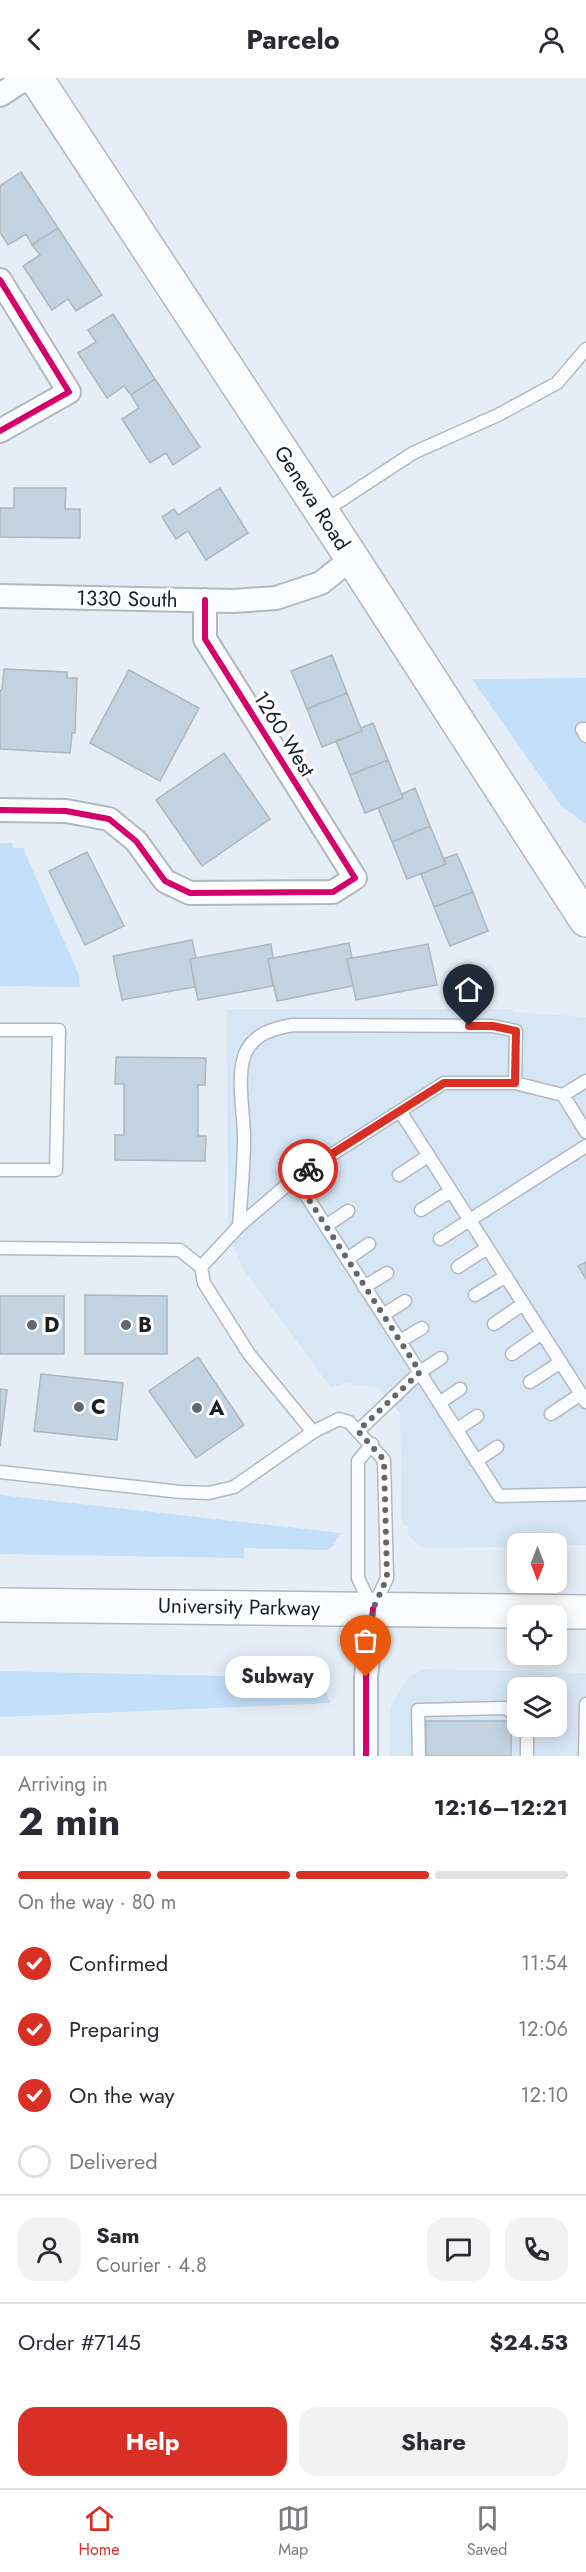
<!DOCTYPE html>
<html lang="en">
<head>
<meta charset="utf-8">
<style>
	:root { --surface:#fff; --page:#f2f2f3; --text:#2b2b33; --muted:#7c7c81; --line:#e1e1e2; --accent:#d93025 }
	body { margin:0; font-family:Jost,sans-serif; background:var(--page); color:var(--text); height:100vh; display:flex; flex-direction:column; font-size:22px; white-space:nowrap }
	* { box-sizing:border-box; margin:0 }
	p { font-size:20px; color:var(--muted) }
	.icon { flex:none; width:33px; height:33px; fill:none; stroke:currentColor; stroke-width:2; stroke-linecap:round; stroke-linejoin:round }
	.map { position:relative; height:1678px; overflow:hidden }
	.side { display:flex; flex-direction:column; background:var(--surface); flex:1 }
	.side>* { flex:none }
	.needle { width:39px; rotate:180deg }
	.controls { position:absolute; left:507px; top:1455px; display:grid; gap:12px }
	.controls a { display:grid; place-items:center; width:60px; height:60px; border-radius:12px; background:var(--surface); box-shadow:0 3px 15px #0003; font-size:30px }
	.pin { position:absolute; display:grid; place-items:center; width:51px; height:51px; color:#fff; margin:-62px -26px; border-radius:50% 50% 50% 0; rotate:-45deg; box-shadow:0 0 6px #0007 }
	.pin .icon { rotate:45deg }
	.courier { position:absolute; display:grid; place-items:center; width:60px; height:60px; margin:-30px; border:4px solid #d93025; border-radius:50%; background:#fff; color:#222; box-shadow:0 2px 8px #0007 }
	.bubble { position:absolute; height:42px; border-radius:18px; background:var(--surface); box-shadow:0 3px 15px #0003; font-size:20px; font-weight:700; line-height:42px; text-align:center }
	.summary em { font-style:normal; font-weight:700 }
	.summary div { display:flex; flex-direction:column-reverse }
	.summary { display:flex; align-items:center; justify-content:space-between; height:102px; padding:0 18px }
	h1 { font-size:39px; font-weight:700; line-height:45px }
	.bar { display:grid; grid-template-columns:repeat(4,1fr); gap:9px 6px; align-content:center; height:72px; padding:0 18px }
	.bar i { height:8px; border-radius:4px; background:var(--line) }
	.bar .active { background:var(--accent) }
	.bar p { grid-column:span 4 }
	.line { display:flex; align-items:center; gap:15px; padding:0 18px; border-top:2px solid var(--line) }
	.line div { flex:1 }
	.round { display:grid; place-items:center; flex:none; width:63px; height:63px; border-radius:18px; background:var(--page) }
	ol { padding:0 18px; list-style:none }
	li { display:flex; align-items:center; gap:18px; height:66px }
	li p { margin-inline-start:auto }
	li .icon { padding:6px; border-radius:50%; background:var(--accent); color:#fff; stroke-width:4 }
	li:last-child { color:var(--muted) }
	li i { width:33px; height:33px; border:3px solid var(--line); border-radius:50% }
	.action { display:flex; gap:12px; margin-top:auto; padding:12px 18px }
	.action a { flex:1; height:69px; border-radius:18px; background:var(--accent); color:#fff; font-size:24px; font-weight:700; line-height:69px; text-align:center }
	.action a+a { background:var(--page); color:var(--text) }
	header { display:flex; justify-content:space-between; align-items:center; height:78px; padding:0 18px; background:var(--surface); font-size:27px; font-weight:700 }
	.tab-bar { display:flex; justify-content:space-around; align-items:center; height:84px; border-top:2px solid var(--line); background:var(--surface); font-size:16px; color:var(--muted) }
	.tab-bar a { display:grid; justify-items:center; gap:3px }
	.tab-bar .active { color:var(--accent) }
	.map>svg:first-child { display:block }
</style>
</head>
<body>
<header><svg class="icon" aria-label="back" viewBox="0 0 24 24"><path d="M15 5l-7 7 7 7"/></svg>Parcelo<svg class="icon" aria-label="person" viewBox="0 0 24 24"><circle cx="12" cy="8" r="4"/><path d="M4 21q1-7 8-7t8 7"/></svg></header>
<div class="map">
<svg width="586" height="1678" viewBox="0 0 586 1678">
	<rect width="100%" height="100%" fill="#e5eef6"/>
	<!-- built -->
	<path fill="#d7e6f5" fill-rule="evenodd" d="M227,931H513V934L586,939V1467L518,1466L517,1469L427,1470L419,1468L408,1457V1448L402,1447L400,1335L379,1310L345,1305L331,1310L241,1188L228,1150Z
		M424,1591L586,1595V1678H390V1630L408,1599ZM518,1610H556V1648H518Z"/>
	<!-- green -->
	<path fill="#c4dff9" d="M586,600V746L561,728L472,601Z
		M0,765H12L13,770H23L79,897L80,909L0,908Z
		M0,1417L341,1455L332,1469L326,1472L244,1470V1480L0,1476Z
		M0,1593L312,1600L325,1612L330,1625L0,1639Z"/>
	<!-- building -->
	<path fill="#c3d2e1" stroke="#afb6bd" stroke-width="1.5" d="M21,94L58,150L32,167L26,156L8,167L0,154V108Z
		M58,150L102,217L76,233L68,221L52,232L23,188L40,177L32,167Z
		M113,236L155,301L131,317L124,308L107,320L78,275L96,264L88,252Z
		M155,301L200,369L173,387L166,375L150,385L122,341L139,330L131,317Z
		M14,410H66L65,431H80V460L0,459V430H14Z
		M220,410L248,455L206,482L188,453L176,461L162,439L174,431L178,437Z
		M332,577L347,615L307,631L291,593Z
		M4,591L67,594V600H77L75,655H72L70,675L0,671V613L2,611Z
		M129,592L199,630L160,703L90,665Z
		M347,615L362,653L322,669L307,631Z
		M373,645L388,682L350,697L336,663L362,653L361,650Z
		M224,675L270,741L202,788L156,722Z
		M388,682L403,720L365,735L350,697Z
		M415,710L430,748L392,764L378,730L403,720L402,716Z
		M430,748L446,786L407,801L392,764Z
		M87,774L124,848L85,867L49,793Z
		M457,776L473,814L434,829L421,796L446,786L443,781Z
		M473,814L488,853L450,868L434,829Z
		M192,862L196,880L190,881L195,909L122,922L113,878Z
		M349,865L352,880L347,881L353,908L277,923L268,881Z
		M271,866L273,880L268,881L273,908L198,922L190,881Z
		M428,866L437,907L356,922L347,881Z
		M116,979L206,980L205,1007H198V1058H206L205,1083L115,1082V1057H124V1006H115Z
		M586,1184V1201L578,1188Z
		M85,1217L167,1218V1276H85Z
		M0,1218H64V1276H0Z
		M198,1279L244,1347L196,1380L149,1313Z
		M41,1296L123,1305L117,1362L34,1353Z
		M0,1311L7,1312L0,1369Z
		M426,1643H511V1678H426Z"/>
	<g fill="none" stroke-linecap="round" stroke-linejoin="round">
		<!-- service casing -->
		<g stroke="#b1b9c0" stroke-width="15">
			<path id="service" d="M323,434L413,375L498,337L557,305L586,271
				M586,651H582L586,658
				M0,952H59L56,1092H0
				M563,1017L586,1054
				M400,1033L586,1324
				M399,1097L428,1078
				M295,1100L499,1418L586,1416
				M421,1132L451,1113
				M239,1148C241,1118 244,1089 244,1059C244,1036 236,998 245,976C253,956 274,950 293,947L493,948L516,953L515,1005
				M326,1148L348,1133
				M440,1161L586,1068
				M0,1170L180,1172L201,1189L204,1205L249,1276L313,1354
				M347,1181L369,1166
				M201,1189L239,1148L295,1100L444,1005H515L563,1017L586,1003
				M458,1189L487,1170
				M364,1209L387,1195
				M475,1217L506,1198
				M383,1237L405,1223
				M494,1246L523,1226
				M400,1263L422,1250
				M512,1276L542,1255
				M530,1304L561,1284
				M439,1325L460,1311
				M551,1336L581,1316
				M456,1352L477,1338
				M358,1353L420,1294L441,1280
				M372,1366L358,1383V1500L372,1530
				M476,1383L497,1369
				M0,1394L181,1414L209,1415L234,1409L313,1354L339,1341L349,1344L384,1382L387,1500L373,1530
				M527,1648V1678
				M419,1678L418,1632L505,1630L518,1638
				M585,1678L586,1626"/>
		</g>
		<!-- minor casing -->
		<g stroke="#b1b9c0" stroke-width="26">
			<path id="minor" d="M0,17L26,0
				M0,202L69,314L0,353
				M0,518L233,523L276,520L321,505L352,480
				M0,732L66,733L109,741L136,763L165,803L190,815L333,814L355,800L205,561V522
				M366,1678V1599L373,1531"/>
		</g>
		<!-- secondary casing -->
		<g stroke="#b1b9c0" stroke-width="36">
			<path id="secondary" d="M36,0L352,480L586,842
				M0,1527L586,1534"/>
		</g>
		<!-- service -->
		<use href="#service" stroke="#fbfcfe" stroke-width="12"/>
		<!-- minor -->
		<use href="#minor" stroke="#fbfcfe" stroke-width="22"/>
		<!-- secondary -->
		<use href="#secondary" stroke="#fbfcfe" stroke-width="33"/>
		<!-- cycleway casing -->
		<g stroke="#fff" stroke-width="10">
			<path id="cycleway" d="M0,202L69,314L0,353
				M0,732L66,733L109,741L136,763L165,803L190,815L333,814L355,800L205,561V522
				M366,1678V1599L373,1531"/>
		</g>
		<!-- cycleway -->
		<use href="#cycleway" stroke="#d6006c" stroke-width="6"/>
	</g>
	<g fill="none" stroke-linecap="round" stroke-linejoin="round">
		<!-- done -->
		<path stroke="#60676f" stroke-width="6" stroke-dasharray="0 10.8" d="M308,1091L295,1100L420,1294L358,1353L384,1382L387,1500L373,1531L366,1599"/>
		<!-- route -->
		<path stroke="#d93025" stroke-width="8" d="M308,1091L444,1005H515L516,953L493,948H469"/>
	</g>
	<!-- markers -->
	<g fill="#60676f" stroke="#fff" stroke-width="2">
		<circle cx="32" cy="1247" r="6"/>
		<circle cx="126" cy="1247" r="6"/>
		<circle cx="79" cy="1329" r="6"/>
		<circle cx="197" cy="1330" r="6"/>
	</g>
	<g text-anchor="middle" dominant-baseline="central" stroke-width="6" stroke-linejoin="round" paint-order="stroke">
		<!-- street labels -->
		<g font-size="21" fill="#181f26" stroke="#fff">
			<text transform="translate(312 420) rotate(57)">Geneva Road</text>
			<text transform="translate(127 521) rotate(1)">1330 South</text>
			<text transform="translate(284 656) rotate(58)">1260 West</text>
			<text transform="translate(239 1529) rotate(1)">University Parkway</text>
		</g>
		<!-- poi labels -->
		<g font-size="21" font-weight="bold" fill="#181f26" stroke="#fff" text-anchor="start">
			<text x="44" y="1247">D</text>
			<text x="138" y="1247">B</text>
			<text x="91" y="1329">C</text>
			<text x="209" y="1330">A</text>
		</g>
	</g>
</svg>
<div class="controls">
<a><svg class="needle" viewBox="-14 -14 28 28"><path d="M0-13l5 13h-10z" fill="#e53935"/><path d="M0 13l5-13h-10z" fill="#7c7c81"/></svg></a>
<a><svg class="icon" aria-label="locate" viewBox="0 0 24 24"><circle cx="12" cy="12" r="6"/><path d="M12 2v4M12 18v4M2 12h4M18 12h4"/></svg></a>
<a><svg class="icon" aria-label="layers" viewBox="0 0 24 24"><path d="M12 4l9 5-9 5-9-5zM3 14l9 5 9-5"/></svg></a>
</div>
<div class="pin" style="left:366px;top:1599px;background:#ea580c"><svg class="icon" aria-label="bag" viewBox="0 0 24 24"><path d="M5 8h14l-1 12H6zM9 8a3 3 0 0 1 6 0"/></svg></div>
<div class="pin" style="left:469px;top:948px;background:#1f2937"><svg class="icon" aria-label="home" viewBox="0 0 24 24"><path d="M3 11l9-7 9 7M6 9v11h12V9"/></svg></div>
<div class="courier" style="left:308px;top:1091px"><svg class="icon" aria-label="bike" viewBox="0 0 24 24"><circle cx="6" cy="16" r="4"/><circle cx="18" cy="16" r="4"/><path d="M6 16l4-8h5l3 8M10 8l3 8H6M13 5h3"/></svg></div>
<div class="bubble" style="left:225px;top:1578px;width:105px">Subway</div>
</div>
<section class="side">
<div class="summary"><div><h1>2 min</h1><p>Arriving in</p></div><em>12:16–12:21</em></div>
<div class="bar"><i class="active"></i><i class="active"></i><i class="active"></i><i></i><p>On the way · 80 m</p></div>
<ol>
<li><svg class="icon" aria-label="check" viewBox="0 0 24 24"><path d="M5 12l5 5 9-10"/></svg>Confirmed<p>11:54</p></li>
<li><svg class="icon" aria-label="check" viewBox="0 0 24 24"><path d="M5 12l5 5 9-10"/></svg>Preparing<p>12:06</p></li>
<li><svg class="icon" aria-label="check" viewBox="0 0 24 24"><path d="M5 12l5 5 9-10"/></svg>On the way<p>12:10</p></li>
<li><i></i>Delivered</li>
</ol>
<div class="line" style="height:108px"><a class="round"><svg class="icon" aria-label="person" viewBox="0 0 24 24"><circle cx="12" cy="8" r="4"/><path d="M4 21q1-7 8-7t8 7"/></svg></a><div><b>Sam</b><p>Courier · 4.8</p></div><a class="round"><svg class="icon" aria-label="chat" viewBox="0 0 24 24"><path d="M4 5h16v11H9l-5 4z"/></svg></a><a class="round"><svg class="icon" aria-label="phone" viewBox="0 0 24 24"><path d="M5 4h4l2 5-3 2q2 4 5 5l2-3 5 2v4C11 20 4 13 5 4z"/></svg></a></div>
<div class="line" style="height:78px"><div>Order #7145</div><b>$24.53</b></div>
<div class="action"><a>Help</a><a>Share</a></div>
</section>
<nav class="tab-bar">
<a class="active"><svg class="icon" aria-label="home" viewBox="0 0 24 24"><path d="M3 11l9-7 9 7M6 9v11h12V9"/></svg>Home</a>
<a><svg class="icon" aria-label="map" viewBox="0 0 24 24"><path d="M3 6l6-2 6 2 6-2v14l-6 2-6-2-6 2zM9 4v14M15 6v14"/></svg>Map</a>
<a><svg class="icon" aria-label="saved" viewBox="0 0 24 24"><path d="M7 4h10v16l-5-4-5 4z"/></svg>Saved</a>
</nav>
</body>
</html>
